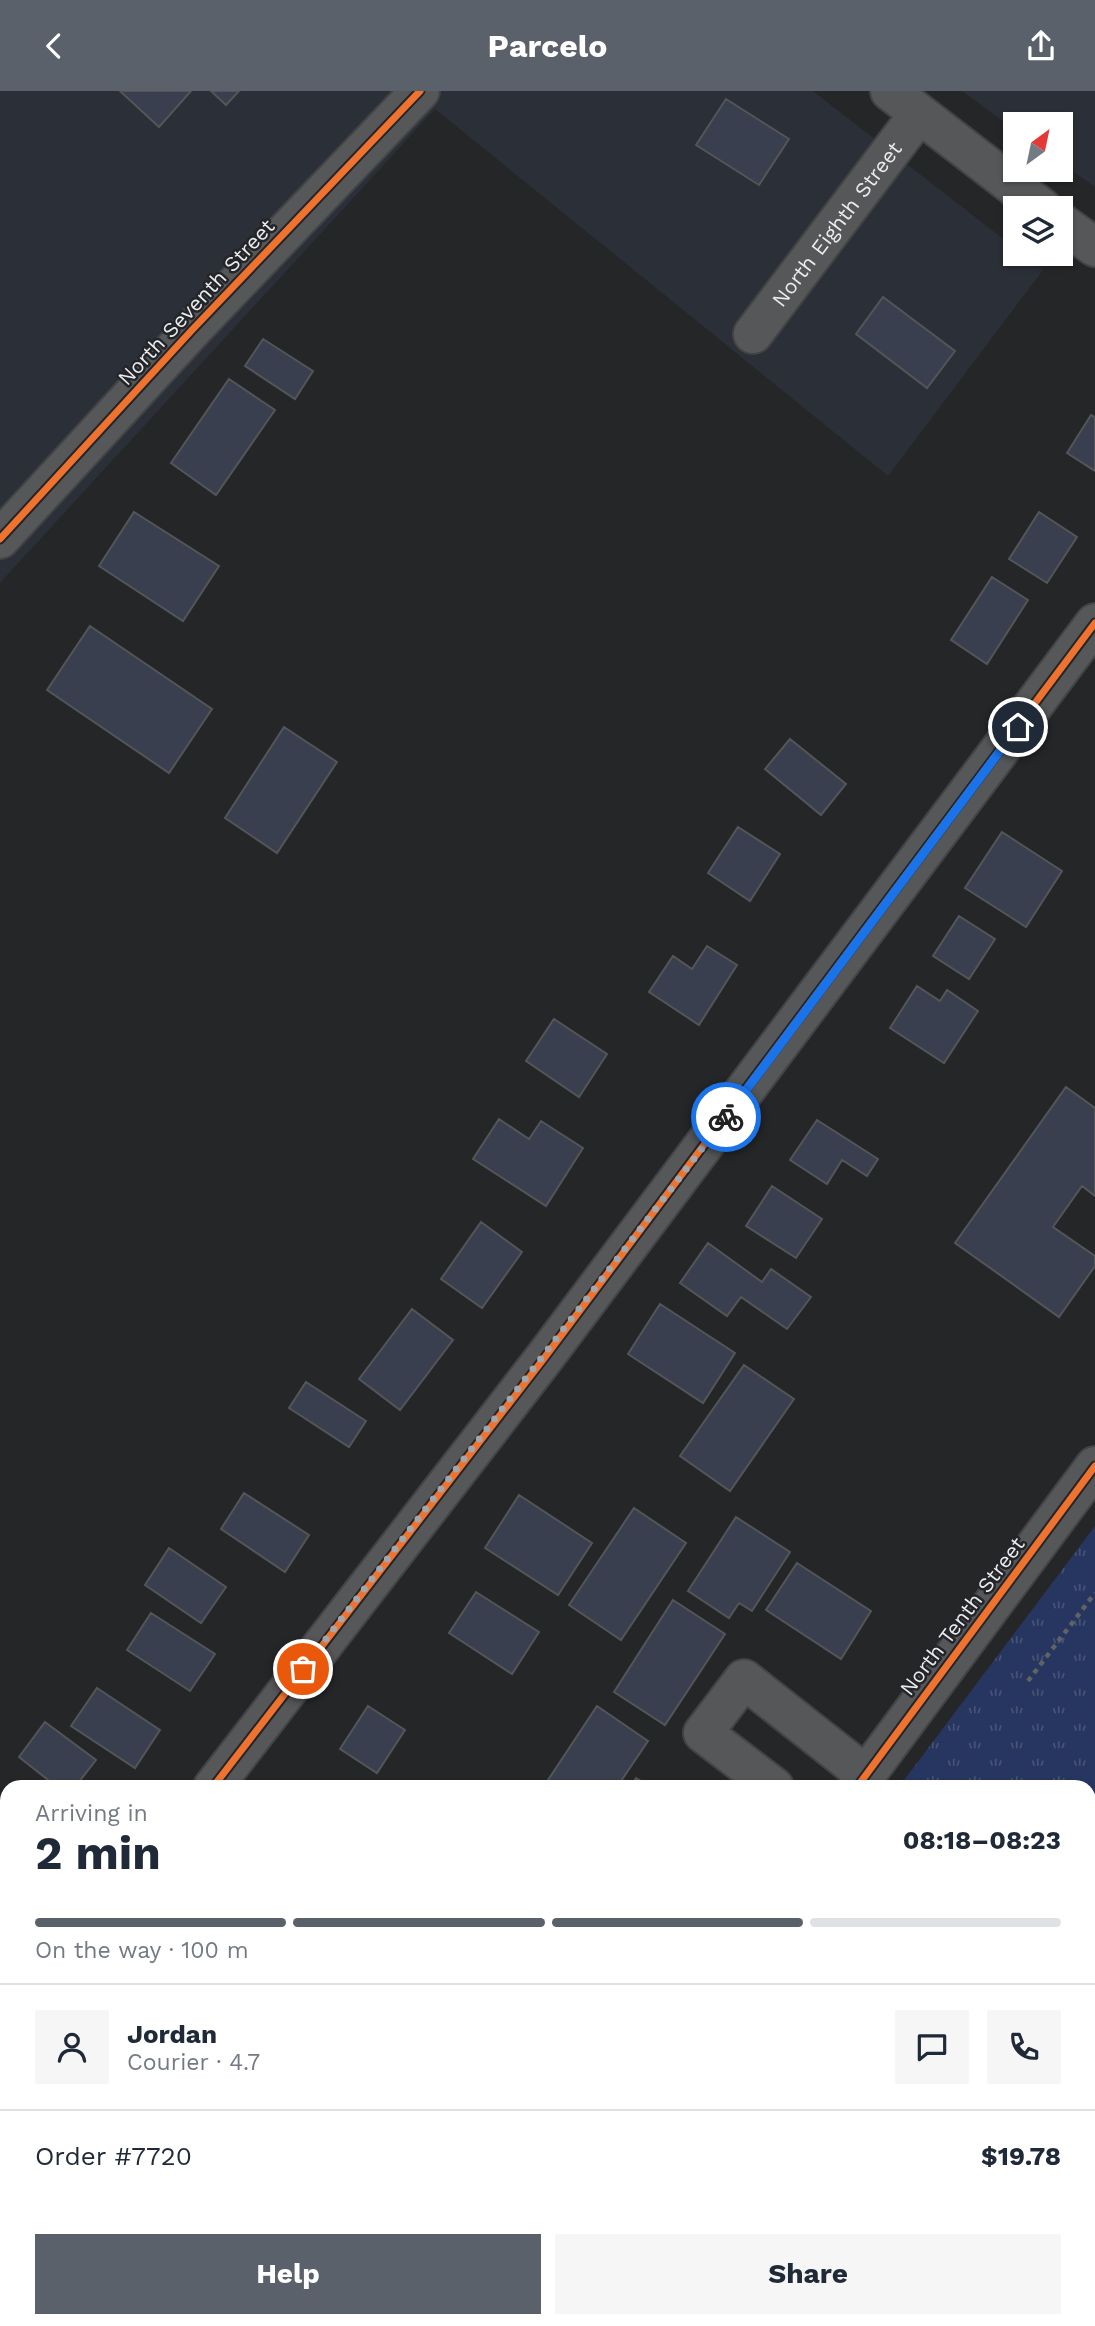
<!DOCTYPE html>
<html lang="en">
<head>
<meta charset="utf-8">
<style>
	:root { --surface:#fff; --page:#f6f6f7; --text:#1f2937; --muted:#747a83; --line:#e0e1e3; --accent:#5b616a }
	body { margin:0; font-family:"Work Sans",sans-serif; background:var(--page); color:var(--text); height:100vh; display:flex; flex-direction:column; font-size:26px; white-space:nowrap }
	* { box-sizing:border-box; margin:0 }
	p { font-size:23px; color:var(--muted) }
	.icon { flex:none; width:38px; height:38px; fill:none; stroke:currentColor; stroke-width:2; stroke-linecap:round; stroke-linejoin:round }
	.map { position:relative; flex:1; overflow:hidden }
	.details { position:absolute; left:0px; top:1689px; width:1096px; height:548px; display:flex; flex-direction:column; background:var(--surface); border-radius:21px 21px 0 0; box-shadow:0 2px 5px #0004 }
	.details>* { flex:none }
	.needle { width:46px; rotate:33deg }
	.tools { position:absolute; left:1003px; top:21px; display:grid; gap:14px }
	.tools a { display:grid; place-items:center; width:70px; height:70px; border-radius:0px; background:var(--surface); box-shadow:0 2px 5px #0004; font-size:35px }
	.pin { position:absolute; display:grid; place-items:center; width:60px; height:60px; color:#fff; margin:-30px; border:4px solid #fff; border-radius:50%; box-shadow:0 2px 7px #0007 }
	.courier { position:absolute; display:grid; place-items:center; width:70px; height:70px; margin:-35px; border:5px solid #1a73e8; border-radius:50%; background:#fff; color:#222; box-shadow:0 2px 9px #0007 }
	.overview em { font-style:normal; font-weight:700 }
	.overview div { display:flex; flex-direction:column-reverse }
	.overview { display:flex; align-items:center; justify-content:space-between; height:119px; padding:0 35px }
	h1 { font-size:46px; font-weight:700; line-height:52px }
	.bar { display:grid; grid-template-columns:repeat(4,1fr); gap:10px 7px; align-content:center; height:84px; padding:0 35px }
	.bar i { height:9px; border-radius:5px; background:var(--line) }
	.bar .current { background:var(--accent) }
	.bar p { grid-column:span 4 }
	.line { display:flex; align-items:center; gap:18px; padding:0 35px; border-top:2px solid var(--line) }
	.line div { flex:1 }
	.round { display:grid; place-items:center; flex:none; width:74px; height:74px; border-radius:0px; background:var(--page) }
	.action { display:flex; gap:14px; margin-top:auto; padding:14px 35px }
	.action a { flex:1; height:80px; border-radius:0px; background:var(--accent); color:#fff; font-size:28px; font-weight:700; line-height:80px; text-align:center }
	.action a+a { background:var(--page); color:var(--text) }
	header { display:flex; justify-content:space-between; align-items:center; height:91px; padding:0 35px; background:var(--accent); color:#fff; font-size:32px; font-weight:700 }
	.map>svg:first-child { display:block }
</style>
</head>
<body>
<header><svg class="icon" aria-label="back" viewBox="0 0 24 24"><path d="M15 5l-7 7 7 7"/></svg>Parcelo<svg class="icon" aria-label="share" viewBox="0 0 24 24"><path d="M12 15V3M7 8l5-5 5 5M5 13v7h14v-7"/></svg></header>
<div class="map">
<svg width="1095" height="2235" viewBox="0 0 1095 2235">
	<defs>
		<pattern id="park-tufts" width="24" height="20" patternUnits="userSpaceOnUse" patternTransform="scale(1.75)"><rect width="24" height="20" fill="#273660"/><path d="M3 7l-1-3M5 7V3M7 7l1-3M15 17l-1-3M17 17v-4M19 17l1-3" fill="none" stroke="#465377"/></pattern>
	</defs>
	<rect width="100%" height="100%" fill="#242628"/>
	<!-- built -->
	<path fill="#2b2f37" d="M0,0H813L1015,157V163H1022L1043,179L888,385L435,18L0,492Z
		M962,0H1095V96L1061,72L1060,33H1015V39Z"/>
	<!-- park -->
	<path fill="url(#park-tufts)" d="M1095,1435V1901L1089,1912L1088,1696H899Z
		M620,2230H891L887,2235H640Z"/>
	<!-- building -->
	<path fill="#393f4e" stroke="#545557" stroke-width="2" d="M120,0H191L159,36Z
		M211,0H239L226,14Z
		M726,8L789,48L759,94L696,54Z
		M883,206L955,260L927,297L856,243Z
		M263,248L313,280L295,308L245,275Z
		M229,288L275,319L216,404L171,372Z
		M1091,324L1095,326V380L1067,362Z
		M134,421L219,475L183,530L99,475Z
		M1039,421L1077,446L1047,492L1009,468Z
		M992,486L1028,509L987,573L951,549Z
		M90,535L212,618L169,682L47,599Z
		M284,636L337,671L277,762L225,727Z
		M790,648L846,693L821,724L765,678Z
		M738,736L780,763L750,810L708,782Z
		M1002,741L1062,780L1026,836L965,797Z
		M959,825L995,848L969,888L933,865Z
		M707,855L737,874L699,934L649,901L673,865L692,878Z
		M917,895L940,910L947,899L978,920L944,972L890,937Z
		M554,928L607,963L579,1006L526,970Z
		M1066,996L1095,1017V1105L1082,1095L1053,1136L1095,1165V1175L1059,1226L955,1152Z
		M499,1028L529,1048L541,1030L583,1057L546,1115L473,1068Z
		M817,1029L878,1068L867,1085L842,1069L827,1093L790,1069Z
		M772,1095L822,1128L796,1167L746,1135Z
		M481,1131L522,1161L482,1217L441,1188Z
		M708,1152L762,1191L771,1178L811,1206L787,1238L741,1206L727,1225L680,1192Z
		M660,1213L735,1262L703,1312L628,1263Z
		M412,1218L453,1249L400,1319L359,1288Z
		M744,1274L794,1308L730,1400L680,1365Z
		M306,1291L366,1330L349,1356L289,1317Z
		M244,1402L309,1444L285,1481L221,1438Z
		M519,1404L592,1452L558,1504L485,1457Z
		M634,1417L686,1452L621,1549L569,1514Z
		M736,1426L790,1461L752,1520L739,1512L729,1527L688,1500Z
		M169,1457L226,1496L201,1532L145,1494Z
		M797,1472L871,1520L841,1568L766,1519Z
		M476,1501L539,1541L512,1583L449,1542Z
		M673,1509L725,1543L665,1634L614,1601Z
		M151,1522L215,1563L190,1600L127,1559Z
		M97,1597L160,1639L135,1677L71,1635Z
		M368,1615L405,1639L377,1682L340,1658Z
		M597,1615L648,1650L617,1696H558L548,1689Z
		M45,1631L96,1669L75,1696H57L19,1666Z
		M636,1687L650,1696H630Z
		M5,1720L7,1722V1778L0,1773V1727Z
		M0,1791L7,1796V1843L3,1849L0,1847Z
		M1088,2199L1095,2203V2235H998L1002,2230H1088Z
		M259,2230H320L317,2235H258Z"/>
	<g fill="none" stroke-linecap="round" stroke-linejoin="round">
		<!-- minor casing -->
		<g stroke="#424344" stroke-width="42">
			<g id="minor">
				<path d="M890,0L1042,117"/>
				<path d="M1060,131L1095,156"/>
				<path id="s1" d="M753,243L919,23"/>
				<path d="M0,448L192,239L420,0"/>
				<path d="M213,1696L545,1266L1095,532"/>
				<path d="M774,1696L703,1642L744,1588L866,1684"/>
				<path d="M857,1696L1095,1375"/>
				<path d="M0,1906L7,1911"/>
				<path d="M0,1978L7,1969"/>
				<path d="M455,2230L472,2235"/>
			</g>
		</g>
		<!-- path -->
		<path stroke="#606263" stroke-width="4.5" stroke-dasharray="5 5" stroke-linecap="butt" d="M1028,1590L1095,1502"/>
		<!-- minor -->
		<use href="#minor" stroke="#565759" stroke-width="38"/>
		<!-- cycleway casing -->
		<g stroke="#232529" stroke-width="11">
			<path id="cycleway" d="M0,448L192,239L420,0
				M213,1696L545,1266L1095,532
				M857,1696L1095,1375"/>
		</g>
		<!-- cycleway -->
		<use href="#cycleway" stroke="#ef722f" stroke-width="7"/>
	</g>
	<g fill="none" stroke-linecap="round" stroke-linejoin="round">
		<!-- done -->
		<path stroke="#a5a6a9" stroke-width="7" stroke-dasharray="0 12.6" d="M303,1578L726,1026"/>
		<!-- route -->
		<path stroke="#1a73e8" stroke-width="9" d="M726,1026L1018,636"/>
	</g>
	<g text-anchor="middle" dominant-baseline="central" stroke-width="5" stroke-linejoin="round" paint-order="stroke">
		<!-- street labels -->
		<g font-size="21" fill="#eaebee" stroke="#232529">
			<text stroke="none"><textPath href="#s1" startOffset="138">North Eighth Street</textPath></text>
			<text transform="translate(196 211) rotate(-47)">North Seventh Street</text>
			<text transform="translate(962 1525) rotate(-53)">North Tenth Street</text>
		</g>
	</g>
</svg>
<div class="tools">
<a><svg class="needle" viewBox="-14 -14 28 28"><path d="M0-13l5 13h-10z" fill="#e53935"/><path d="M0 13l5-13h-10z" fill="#747a83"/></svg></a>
<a><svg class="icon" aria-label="layers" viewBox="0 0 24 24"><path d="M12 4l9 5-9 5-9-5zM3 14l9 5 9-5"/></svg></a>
</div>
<div class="pin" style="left:303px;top:1578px;background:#ea580c"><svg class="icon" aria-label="bag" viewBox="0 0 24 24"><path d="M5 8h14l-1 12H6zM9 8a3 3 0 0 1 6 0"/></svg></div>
<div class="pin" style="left:1018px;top:636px;background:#1f2937"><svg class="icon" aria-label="home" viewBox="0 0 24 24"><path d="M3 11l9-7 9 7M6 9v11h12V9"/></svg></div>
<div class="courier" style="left:726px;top:1026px"><svg class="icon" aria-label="bike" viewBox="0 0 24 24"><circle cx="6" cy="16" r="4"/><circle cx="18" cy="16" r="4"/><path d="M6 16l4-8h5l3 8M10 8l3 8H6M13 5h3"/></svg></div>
<section class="details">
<div class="overview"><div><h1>2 min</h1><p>Arriving in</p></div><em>08:18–08:23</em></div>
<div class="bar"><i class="current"></i><i class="current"></i><i class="current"></i><i></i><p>On the way · 100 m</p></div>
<div class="line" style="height:126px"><a class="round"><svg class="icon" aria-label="person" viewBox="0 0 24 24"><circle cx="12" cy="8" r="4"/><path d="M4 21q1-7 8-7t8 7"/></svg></a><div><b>Jordan</b><p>Courier · 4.7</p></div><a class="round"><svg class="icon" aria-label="chat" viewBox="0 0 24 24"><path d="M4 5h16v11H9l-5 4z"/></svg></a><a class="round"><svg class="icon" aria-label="phone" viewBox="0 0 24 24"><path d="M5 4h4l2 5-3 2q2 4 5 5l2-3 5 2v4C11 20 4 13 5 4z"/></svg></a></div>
<div class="line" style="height:91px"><div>Order #7720</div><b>$19.78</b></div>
<div class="action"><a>Help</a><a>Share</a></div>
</section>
</div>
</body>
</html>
